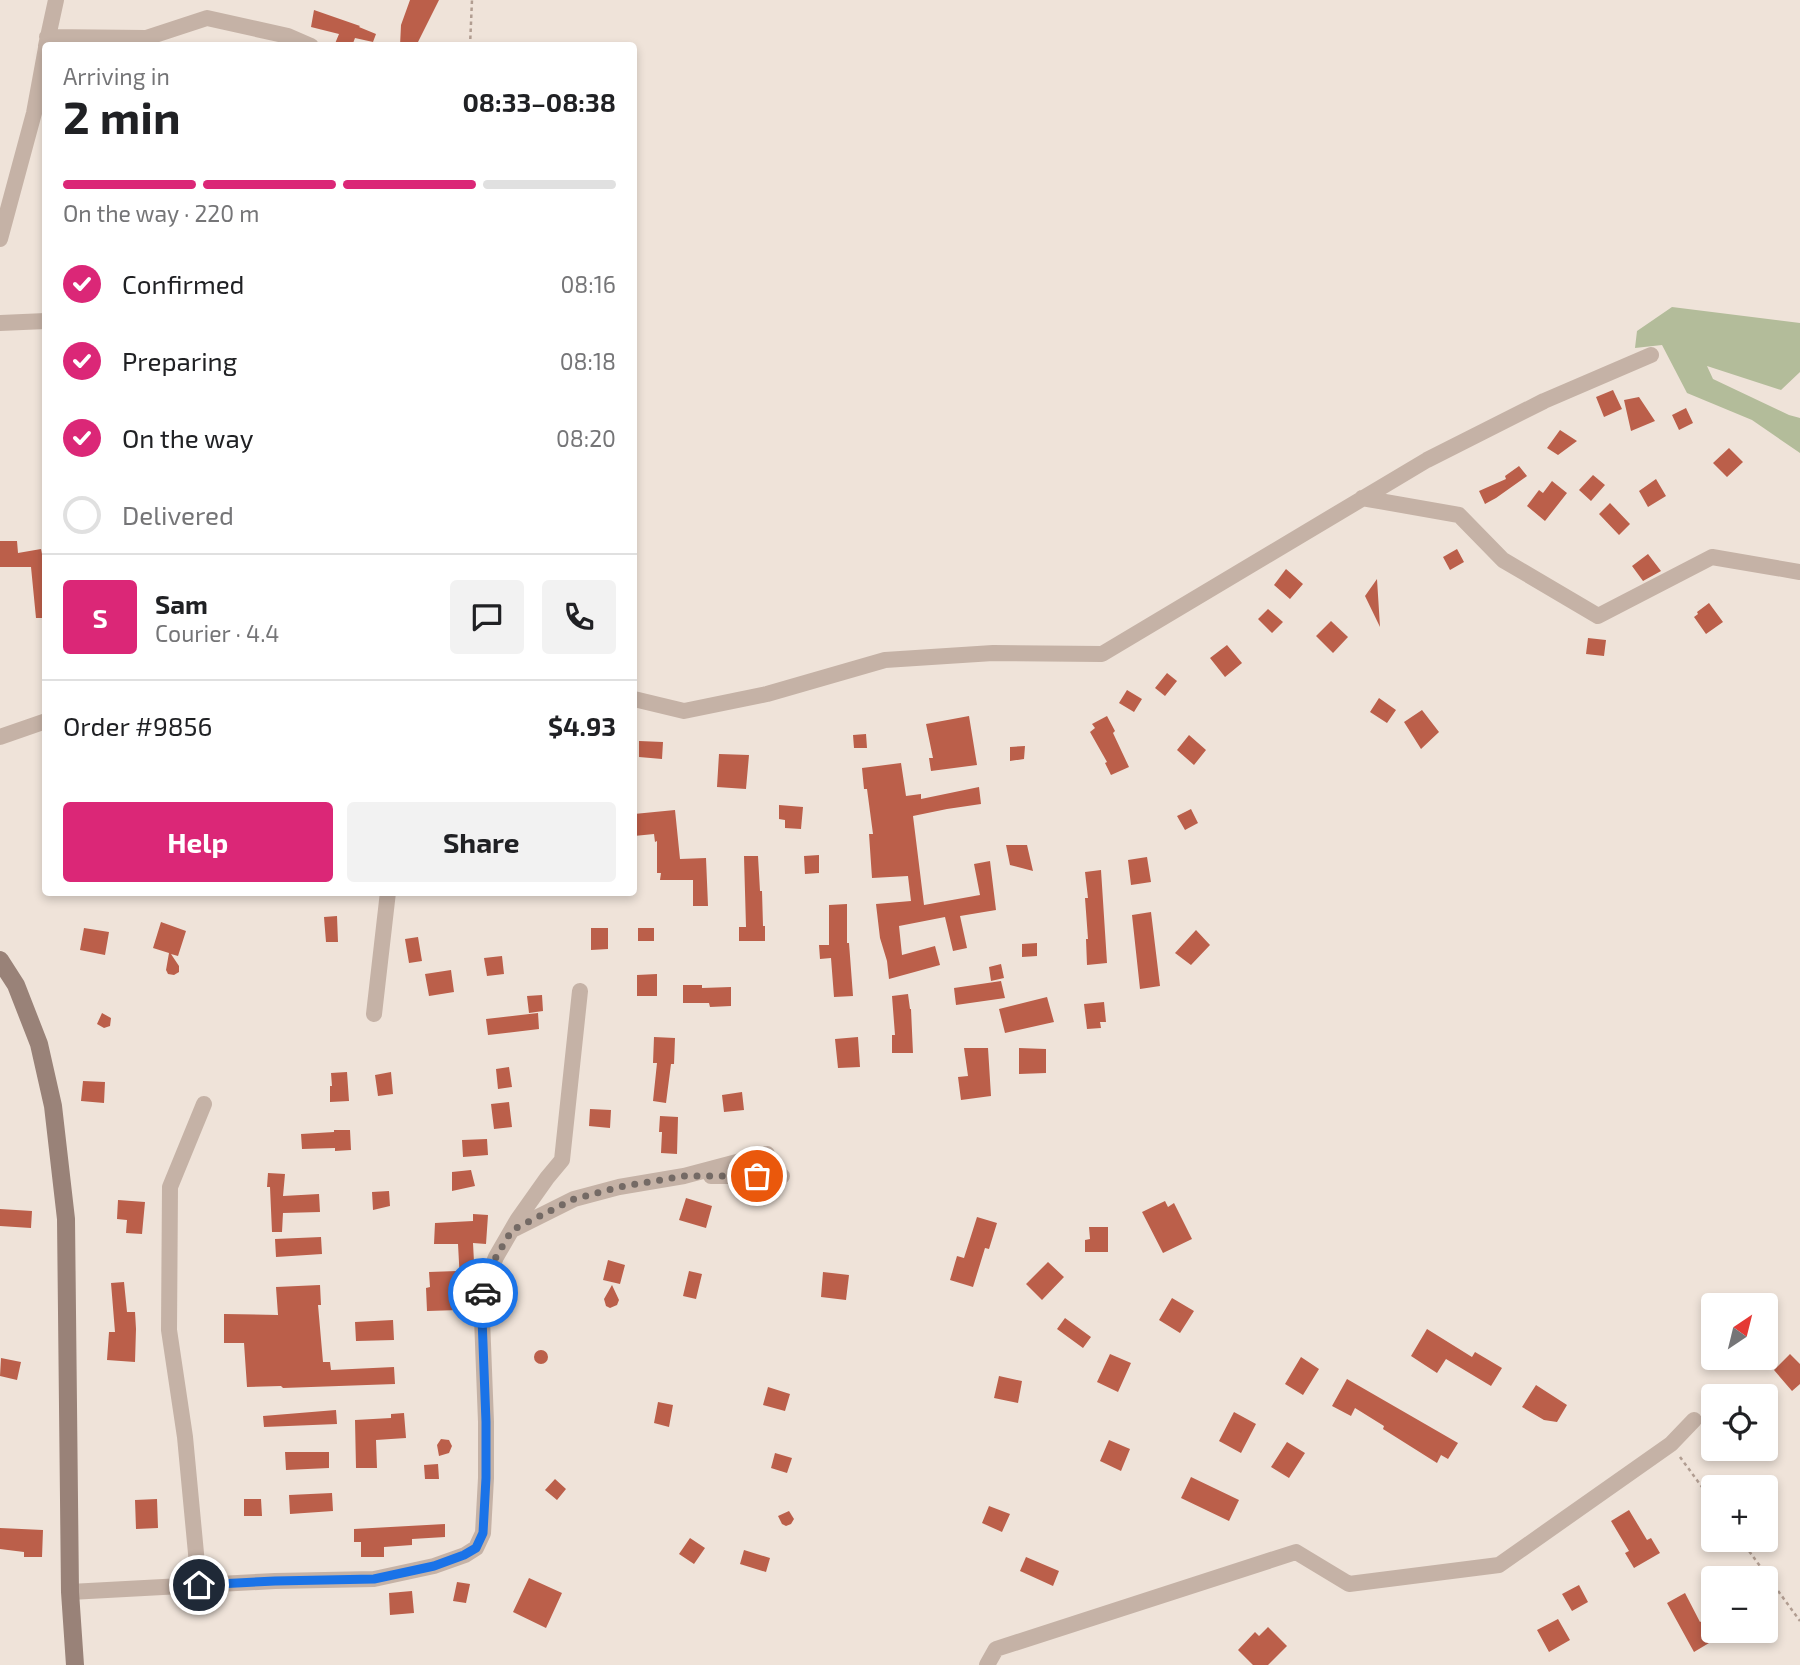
<!DOCTYPE html>
<html lang="en">
<head>
<meta charset="utf-8">
<style>
	:root { --surface:#fff; --page:#f2f2f2; --text:#202124; --muted:#757577; --line:#e0e0e0; --accent:#db2777 }
	body { margin:0; font-family:"Exo 2",sans-serif; background:var(--page); color:var(--text); height:100vh; display:flex; flex-direction:column; font-size:26px; white-space:nowrap }
	* { box-sizing:border-box; margin:0 }
	p { font-size:23px; color:var(--muted) }
	.icon { flex:none; width:38px; height:38px; fill:none; stroke:currentColor; stroke-width:2; stroke-linecap:round; stroke-linejoin:round }
	.map { position:relative; flex:1; overflow:hidden }
	.drawer { position:absolute; left:42px; top:42px; width:595px; height:854px; display:flex; flex-direction:column; background:var(--surface); border-radius:7px; box-shadow:0 4px 10px #0003 }
	.drawer>* { flex:none }
	.needle { width:46px; rotate:35deg }
	.controls { position:absolute; left:1701px; top:1293px; display:grid; gap:14px }
	.controls a { display:grid; place-items:center; width:77px; height:77px; border-radius:7px; background:var(--surface); box-shadow:0 4px 10px #0003; font-size:35px }
	.pin { position:absolute; display:grid; place-items:center; width:60px; height:60px; color:#fff; margin:-30px; border:4px solid #fff; border-radius:50%; box-shadow:0 2px 7px #0007 }
	.courier { position:absolute; display:grid; place-items:center; width:70px; height:70px; margin:-35px; border:5px solid #1a73e8; border-radius:50%; background:#fff; color:#222; box-shadow:0 2px 9px #0007 }
	.summary em { font-style:normal; font-weight:700 }
	.summary div { display:flex; flex-direction:column-reverse }
	.summary { display:flex; align-items:center; justify-content:space-between; height:119px; padding:0 21px }
	h1 { font-size:46px; font-weight:700; line-height:52px }
	.bar { display:grid; grid-template-columns:repeat(4,1fr); gap:10px 7px; align-content:center; height:84px; padding:0 21px }
	.bar i { height:9px; border-radius:5px; background:var(--line) }
	.bar .on { background:var(--accent) }
	.bar p { grid-column:span 4 }
	.line { display:flex; align-items:center; gap:18px; padding:0 21px; border-top:2px solid var(--line) }
	.line div { flex:1 }
	.round { display:grid; place-items:center; flex:none; width:74px; height:74px; border-radius:7px; background:var(--page) }
	ol { padding:0 21px; list-style:none }
	li { display:flex; align-items:center; gap:21px; height:77px }
	li p { margin-inline-start:auto }
	li .icon { padding:7px; border-radius:50%; background:var(--accent); color:#fff; stroke-width:4 }
	li:last-child { color:var(--muted) }
	li i { width:38px; height:38px; border:4px solid var(--line); border-radius:50% }
	.cta { display:flex; gap:14px; margin-top:auto; padding:14px 21px }
	.cta a { flex:1; height:80px; border-radius:7px; background:var(--accent); color:#fff; font-size:28px; font-weight:700; line-height:80px; text-align:center }
	.cta a+a { background:var(--page); color:var(--text) }
	.map>svg:first-child { display:block }
</style>
</head>
<body>
<div class="map">
<svg width="1800" height="1665" viewBox="0 0 1800 1665">
	<rect width="100%" height="100%" fill="#efe3d9"/>
	<!-- green -->
	<path fill="#b3bc9a" d="M1672,307L1800,323V372L1781,390L1707,366L1713,379L1789,415L1800,418V453L1752,420L1687,393L1662,345L1635,348L1637,331Z"/>
	<!-- building -->
	<path fill="#bb5f4a" d="M410,0H439L416,46H400L401,25Z
		M314,10L360,26L359,27L376,34L373,42L355,38L352,46H334L339,34L311,27Z
		M1613,390L1622,409L1604,417L1596,397Z
		M1639,397L1655,421L1631,431L1624,400Z
		M1686,408L1693,423L1679,430L1672,415Z
		M1560,430L1577,441L1558,455L1547,448Z
		M1729,448L1743,462L1727,477L1713,463Z
		M1519,466L1527,476L1496,498L1485,504L1479,491L1506,479L1505,476Z
		M1593,475L1605,485L1591,501L1579,490Z
		M1656,479L1666,496L1648,507L1639,491Z
		M1552,481L1567,493L1545,521L1527,506L1539,490L1543,493Z
		M1610,503L1630,524L1619,535L1599,514Z
		M0,541H17L18,553L41,549L44,564H46V618H36L31,567H0Z
		M1457,549L1464,562L1450,570L1443,557Z
		M1648,554L1661,571L1643,581L1632,566Z
		M1286,569L1303,584L1290,599L1274,585Z
		M1377,579L1380,627L1365,596Z
		M1709,603L1723,622L1706,634L1694,617L1698,614L1697,612Z
		M1268,609L1283,622L1272,633L1258,619Z
		M1331,621L1348,637L1333,653L1316,636Z
		M1588,638L1606,640L1604,656L1586,654Z
		M1227,645L1242,663L1225,677L1210,658Z
		M1167,673L1177,681L1165,696L1155,688Z
		M1127,690L1142,699L1134,712L1119,703Z
		M1379,698L1396,710L1387,723L1370,712Z
		M1422,710L1439,732L1421,749L1404,722Z
		M969,716L977,765L931,771L929,758H933L926,724Z
		M1107,716L1115,731L1113,733L1129,767L1111,775L1105,763L1107,762L1090,732L1095,728L1092,724Z
		M866,734L867,748H854L853,735Z
		M1189,735L1206,750L1194,765L1177,750Z
		M639,741L663,742L662,759L639,757Z
		M1025,746L1024,759L1010,761V747Z
		M719,754L749,755L746,789L717,787Z
		M901,763L906,796L921,794V799L979,787L981,804L947,809L913,816L924,905L980,895L974,864L990,861L996,910L960,916L967,948L953,951L945,917L899,926L902,955L935,946L940,965L889,979L887,961L880,938L876,904L911,901L908,876L872,878L869,834H873L867,789H864L862,768Z
		M779,805L803,807L801,829L785,828V820L779,819Z
		M1191,809L1198,823L1185,830L1177,816Z
		M675,810L680,859L706,858L708,906H693V880H660L661,873H657V841L655,842L654,834L634,836V814Z
		M1006,845H1027L1033,871L1010,865Z
		M819,855V873L805,874L804,856Z
		M744,856H758L760,891H762L763,926H765V941H739V927H746Z
		M1147,857L1151,882L1131,885L1128,860Z
		M1101,870L1107,963L1087,965L1086,939H1088L1085,898H1088L1085,872Z
		M847,904V943H849L853,996L834,997L831,958L820,959L819,945H829V905Z
		M1151,912L1160,986L1140,989L1132,915Z
		M337,916L338,942H326L324,917Z
		M161,922L186,931L178,956L171,954L179,966V972L174,975L168,974L166,970L169,953L153,948Z
		M84,928L109,932L105,955L80,950Z
		M591,928H608V949L591,950Z
		M638,928H654V941H638Z
		M1196,930L1210,945L1191,965L1175,953Z
		M418,937L422,961L409,963L405,939Z
		M1037,943V956L1022,957V944Z
		M502,956L504,974L487,976L484,958Z
		M1001,964L1004,978L991,981L989,967Z
		M451,970L454,992L429,996L425,974Z
		M657,974V996H637V975Z
		M1001,981L1005,998L956,1005L954,988Z
		M683,985H702V988L731,987V1006L710,1007L709,1003H683Z
		M908,994L910,1009H911L913,1053H892V1035H895L892,996Z
		M542,995L543,1011L529,1013L527,996Z
		M1047,997L1054,1022L1005,1033L999,1009Z
		M1104,1002L1106,1022H1100L1101,1028L1087,1029L1084,1004Z
		M102,1013L111,1018L110,1026L104,1028L97,1024Z
		M538,1013L539,1029L488,1035L486,1019Z
		M654,1037L675,1038L674,1064H671L666,1103L653,1101L657,1063H653Z
		M858,1037L860,1067L838,1068L835,1039Z
		M964,1048H988L991,1096L961,1100L958,1077L968,1076Z
		M1019,1048L1046,1049V1073L1019,1074Z
		M509,1067L512,1087L498,1089L496,1069Z
		M347,1072L349,1101L330,1102V1086H332L331,1073Z
		M391,1072L393,1094L378,1096L375,1075Z
		M83,1081L105,1082L104,1103L81,1101Z
		M742,1092L744,1110L724,1112L722,1095Z
		M509,1102L512,1127L494,1129L491,1104Z
		M590,1109L611,1110L610,1128L589,1126Z
		M660,1116L678,1117L677,1154L661,1153L662,1132H659Z
		M334,1130H350L351,1150L335,1151V1148L302,1149L301,1134L334,1132Z
		M487,1139L488,1155L463,1157L462,1140Z
		M471,1170L475,1186L452,1191V1172Z
		M268,1173L285,1174L283,1196L319,1194L320,1212L283,1213L282,1232H272L270,1187H267Z
		M389,1191L390,1206L373,1210L372,1192Z
		M686,1198L712,1206L706,1228L679,1220Z
		M118,1200L145,1202L142,1234L126,1233L127,1220L117,1219Z
		M1165,1201L1168,1207L1174,1203L1192,1239L1163,1253L1142,1212Z
		M0,1209L32,1211L31,1228L0,1226Z
		M473,1214L488,1215L486,1244L473,1243L475,1281H460L458,1244H434L435,1223L473,1221Z
		M977,1217L997,1223L989,1249L985,1248L973,1287L950,1280L957,1256L964,1258Z
		M1089,1227H1108V1252H1085V1240L1090,1239Z
		M321,1237L322,1254L276,1257L275,1239Z
		M608,1260L625,1265L620,1284L603,1280Z
		M1048,1262L1064,1277L1042,1300L1026,1284Z
		M457,1271L459,1310L427,1311L426,1288L430,1287L429,1272Z
		M689,1271L702,1274L696,1299L683,1296Z
		M823,1272L849,1275L846,1300L821,1297Z
		M124,1282L127,1312H135L136,1329L135,1362L107,1360L109,1332H115L111,1283Z
		M320,1285L321,1305H318L323,1362H330L331,1370L394,1367L395,1384L283,1388L281,1386L247,1387L244,1343H224V1314L278,1315L276,1287Z
		M612,1285L619,1300L617,1305L610,1308L606,1306L604,1299Z
		M1172,1298L1194,1311L1180,1333L1159,1320Z
		M1065,1318L1091,1337L1083,1348L1057,1329Z
		M393,1320L394,1340L356,1341L355,1322Z
		M1427,1329L1472,1357L1475,1352L1502,1368L1491,1386L1446,1359L1437,1373L1411,1356Z
		M534 1357a7 7 0 1 1 14 0a7 7 0 1 1-14 0Z
		M1110,1354L1131,1363L1118,1392L1097,1382Z
		M1790,1354L1800,1364V1384L1792,1391L1774,1370Z
		M1301,1357L1319,1369L1303,1395L1285,1384Z
		M1,1358L21,1362L17,1380L0,1376Z
		M999,1376L1022,1381L1018,1403L994,1398Z
		M1347,1379L1458,1443L1448,1459L1441,1455L1437,1463L1383,1429L1384,1426L1355,1408L1351,1416L1332,1406Z
		M1536,1385L1567,1405L1557,1422L1544,1420L1522,1407Z
		M768,1387L790,1394L785,1411L763,1405Z
		M658,1402L673,1405L669,1427L654,1423Z
		M336,1410L337,1424L264,1427L263,1416Z
		M1234,1412L1256,1424L1241,1453L1219,1441Z
		M404,1413L406,1438L376,1440L377,1468H356L355,1420L391,1418V1414Z
		M441,1439L449,1440L452,1446L449,1453L439,1456L437,1445Z
		M1109,1440L1130,1449L1121,1471L1100,1461Z
		M1287,1442L1305,1453L1289,1478L1271,1467Z
		M285,1452H329V1468L286,1470Z
		M775,1453L792,1458L787,1473L771,1468Z
		M438,1464L439,1479H425L424,1465Z
		M1191,1477L1239,1500L1229,1521L1181,1498Z
		M555,1479L566,1489L557,1500L545,1490Z
		M332,1493L333,1511L290,1514L289,1495Z
		M157,1499L158,1528L136,1529L135,1500Z
		M244,1499H261L262,1516H244Z
		M989,1506L1010,1514L1002,1532L982,1523Z
		M1629,1510L1647,1540L1651,1538L1660,1553L1634,1568L1625,1553L1629,1551L1611,1521Z
		M789,1511L794,1519L791,1524L786,1526L782,1524L778,1516Z
		M445,1524V1537L412,1539V1545L384,1547V1557H361V1542H354V1529Z
		M0,1528L43,1530L42,1557H24V1552L0,1549Z
		M690,1538L705,1548L694,1564L679,1554Z
		M744,1550L770,1558L766,1572L740,1564Z
		M1026,1557L1059,1571L1053,1586L1020,1571Z
		M529,1578L562,1593L546,1628L513,1612Z
		M457,1582L470,1584L466,1603L453,1601Z
		M1579,1585L1588,1602L1572,1611L1562,1594Z
		M412,1591L414,1613L390,1615L389,1593Z
		M1685,1593L1700,1622L1702,1621L1714,1640L1694,1652L1667,1603Z
		M1558,1619L1570,1640L1549,1652L1537,1630Z
		M1268,1627L1287,1646L1268,1665H1253L1238,1650L1255,1632L1259,1636Z"/>
	<g fill="none" stroke-linecap="round" stroke-linejoin="round">
		<!-- path -->
		<path stroke="#b19d91" stroke-width="2.5" stroke-dasharray="3.5 3.5" stroke-linecap="butt" d="M470,46L472,0
			M1680,1457L1713,1502
			M1741,1540L1800,1621"/>
		<!-- minor -->
		<path stroke="#c5b2a6" stroke-width="16" d="M47,37L146,38L207,18L288,36L311,46
			M46,46L56,0
			M0,239L34,113L46,48
			M0,323L46,321
			M1362,498L1459,515L1503,560L1598,616L1712,557L1800,572
			M634,699L684,711L767,694L885,660L993,653L1102,654L1427,460L1544,401L1651,355
			M0,737L46,721
			M374,1014L388,892
			M711,1176H782
			M514,1229L574,1199L619,1187L684,1176L767,1154
			M199,1585L185,1437L169,1330L170,1187L204,1104
			M70,1592L275,1581L374,1579L434,1566L465,1555L476,1548L483,1533L486,1478V1422L482,1318L485,1284L496,1257L518,1219L547,1178L562,1160L580,991
			M987,1665L996,1649L1296,1552L1349,1584L1499,1565L1671,1444L1694,1420"/>
		<!-- secondary -->
		<path stroke="#998278" stroke-width="18" d="M0,960L16,985L39,1044L53,1106L66,1219L70,1592L75,1665"/>
	</g>
	<g fill="none" stroke-linecap="round" stroke-linejoin="round">
		<!-- done -->
		<path stroke="#746a65" stroke-width="7" stroke-dasharray="0 12.6" d="M483,1293L485,1284L496,1257L512,1230L574,1199L619,1187L684,1176H757"/>
		<!-- route -->
		<path stroke="#1a73e8" stroke-width="9" d="M199,1585L275,1581L374,1579L434,1566L464,1555L476,1548L483,1533L486,1478V1422L482,1318L483,1293"/>
	</g>
</svg>
<div class="controls">
<a><svg class="needle" viewBox="-14 -14 28 28"><path d="M0-13l5 13h-10z" fill="#e53935"/><path d="M0 13l5-13h-10z" fill="#757577"/></svg></a>
<a><svg class="icon" aria-label="locate" viewBox="0 0 24 24"><circle cx="12" cy="12" r="6"/><path d="M12 2v4M12 18v4M2 12h4M18 12h4"/></svg></a>
<a>+</a>
<a>−</a>
</div>
<div class="pin" style="left:757px;top:1176px;background:#ea580c"><svg class="icon" aria-label="bag" viewBox="0 0 24 24"><path d="M5 8h14l-1 12H6zM9 8a3 3 0 0 1 6 0"/></svg></div>
<div class="pin" style="left:199px;top:1585px;background:#1f2937"><svg class="icon" aria-label="home" viewBox="0 0 24 24"><path d="M3 11l9-7 9 7M6 9v11h12V9"/></svg></div>
<div class="courier" style="left:483px;top:1293px"><svg class="icon" aria-label="car" viewBox="0 0 24 24"><path d="M5 17H2v-5l4-1 3-4h7l3 4 3 1v5h-3M9 17h6M6 11h13"/><circle cx="7" cy="17" r="2"/><circle cx="17" cy="17" r="2"/></svg></div>
<section class="drawer">
<div class="summary"><div><h1>2 min</h1><p>Arriving in</p></div><em>08:33–08:38</em></div>
<div class="bar"><i class="on"></i><i class="on"></i><i class="on"></i><i></i><p>On the way · 220 m</p></div>
<ol>
<li><svg class="icon" aria-label="check" viewBox="0 0 24 24"><path d="M5 12l5 5 9-10"/></svg>Confirmed<p>08:16</p></li>
<li><svg class="icon" aria-label="check" viewBox="0 0 24 24"><path d="M5 12l5 5 9-10"/></svg>Preparing<p>08:18</p></li>
<li><svg class="icon" aria-label="check" viewBox="0 0 24 24"><path d="M5 12l5 5 9-10"/></svg>On the way<p>08:20</p></li>
<li><i></i>Delivered</li>
</ol>
<div class="line" style="height:126px"><b class="round" style="background:var(--accent);color:#fff">S</b><div><b>Sam</b><p>Courier · 4.4</p></div><a class="round"><svg class="icon" aria-label="chat" viewBox="0 0 24 24"><path d="M4 5h16v11H9l-5 4z"/></svg></a><a class="round"><svg class="icon" aria-label="phone" viewBox="0 0 24 24"><path d="M5 4h4l2 5-3 2q2 4 5 5l2-3 5 2v4C11 20 4 13 5 4z"/></svg></a></div>
<div class="line" style="height:91px"><div>Order #9856</div><b>$4.93</b></div>
<div class="cta"><a>Help</a><a>Share</a></div>
</section>
</div>
</body>
</html>
